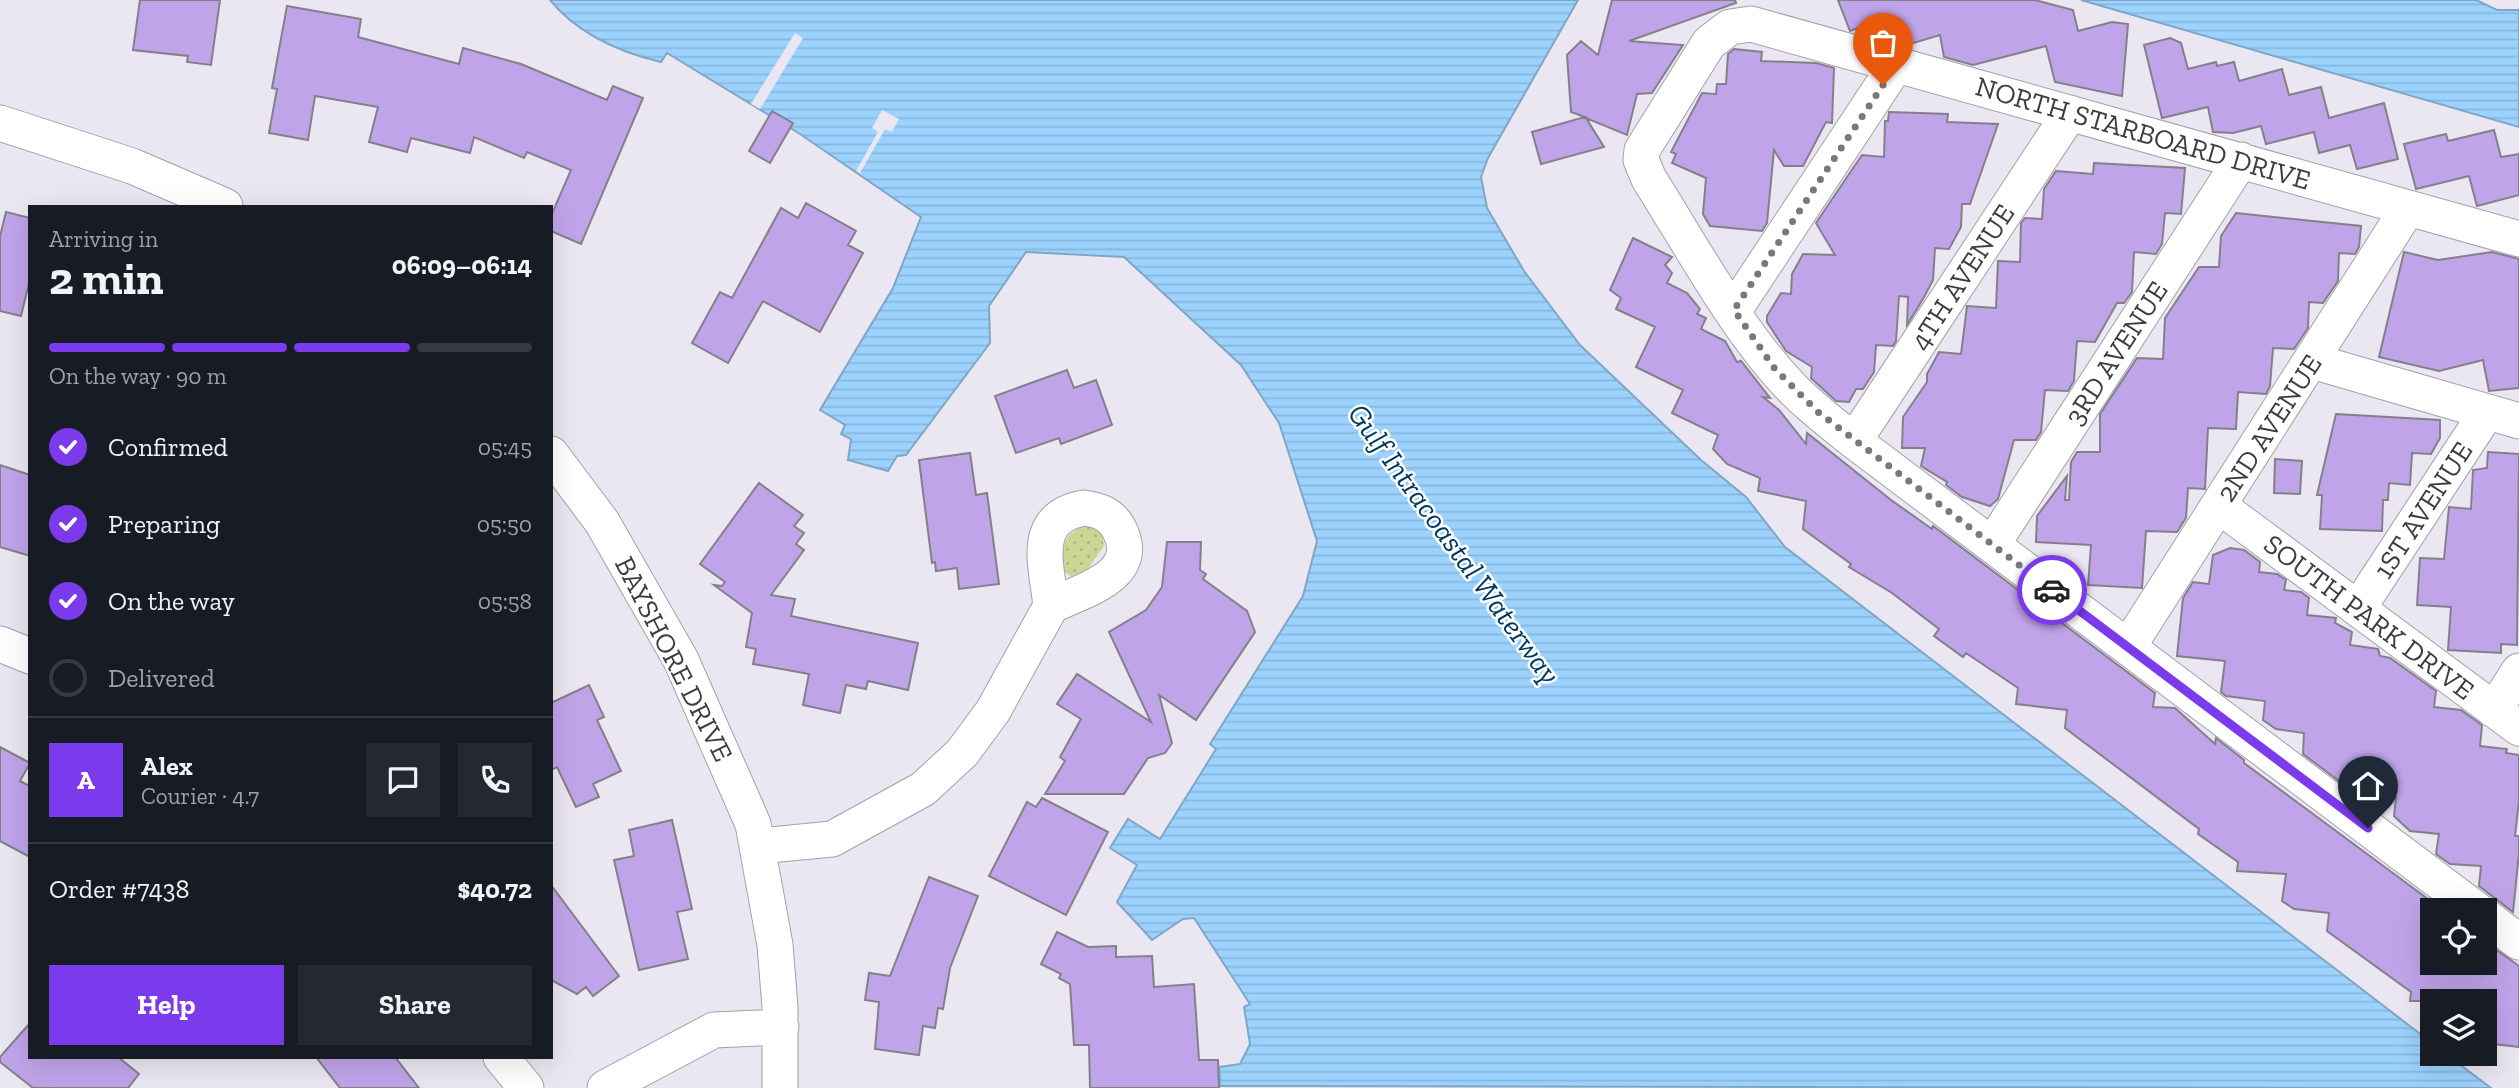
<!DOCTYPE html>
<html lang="en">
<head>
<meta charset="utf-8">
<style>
	:root { --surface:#171b24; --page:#242831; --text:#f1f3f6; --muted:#9ea1a6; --line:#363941; --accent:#7c3aed }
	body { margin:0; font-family:"Zilla Slab",serif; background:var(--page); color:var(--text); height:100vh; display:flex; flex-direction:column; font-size:26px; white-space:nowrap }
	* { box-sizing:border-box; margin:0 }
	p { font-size:23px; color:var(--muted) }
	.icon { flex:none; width:38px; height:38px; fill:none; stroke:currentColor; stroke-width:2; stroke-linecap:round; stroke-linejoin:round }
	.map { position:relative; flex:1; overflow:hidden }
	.side { position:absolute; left:28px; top:205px; width:525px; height:854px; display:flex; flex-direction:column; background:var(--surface); border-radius:0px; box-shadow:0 7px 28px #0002 }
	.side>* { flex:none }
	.controls { position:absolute; left:2420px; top:898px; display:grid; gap:14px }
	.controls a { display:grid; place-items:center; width:77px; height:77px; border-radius:0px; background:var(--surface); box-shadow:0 7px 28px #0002; font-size:35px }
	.pin { position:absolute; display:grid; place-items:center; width:60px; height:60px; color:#fff; margin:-72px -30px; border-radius:50% 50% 50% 0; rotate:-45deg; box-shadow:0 0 7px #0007 }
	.pin .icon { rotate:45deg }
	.courier { position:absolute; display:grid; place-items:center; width:70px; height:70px; margin:-35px; border:5px solid #7c3aed; border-radius:50%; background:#fff; color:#222; box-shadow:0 2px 9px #0007 }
	.overview em { font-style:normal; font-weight:700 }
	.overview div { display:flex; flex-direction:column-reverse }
	.overview { display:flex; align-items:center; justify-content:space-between; height:119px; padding:0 21px }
	h1 { font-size:46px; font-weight:700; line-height:52px }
	.bar { display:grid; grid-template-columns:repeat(4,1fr); gap:10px 7px; align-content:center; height:84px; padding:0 21px }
	.bar i { height:9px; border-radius:5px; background:var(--line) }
	.bar .active { background:var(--accent) }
	.bar p { grid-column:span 4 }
	.line { display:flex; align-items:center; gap:18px; padding:0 21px; border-top:2px solid var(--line) }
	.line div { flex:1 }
	.round { display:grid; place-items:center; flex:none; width:74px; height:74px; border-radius:0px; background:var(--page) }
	ol { padding:0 21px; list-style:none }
	li { display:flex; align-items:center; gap:21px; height:77px }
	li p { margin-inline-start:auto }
	li .icon { padding:7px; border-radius:50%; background:var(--accent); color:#fff; stroke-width:4 }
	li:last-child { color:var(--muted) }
	li i { width:38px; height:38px; border:4px solid var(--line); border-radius:50% }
	.primary-button { display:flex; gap:14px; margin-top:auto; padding:14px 21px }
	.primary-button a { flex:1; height:80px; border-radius:0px; background:var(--accent); color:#fff; font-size:28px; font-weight:700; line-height:80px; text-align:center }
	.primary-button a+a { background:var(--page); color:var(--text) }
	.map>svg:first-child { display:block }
</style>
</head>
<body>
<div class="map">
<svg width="2519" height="1088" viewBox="0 0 2519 1088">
	<defs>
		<pattern id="grass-dots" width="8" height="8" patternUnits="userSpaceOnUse" patternTransform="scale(1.75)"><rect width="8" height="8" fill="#cad794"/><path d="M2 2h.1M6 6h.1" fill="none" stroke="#aeb981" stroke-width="1.8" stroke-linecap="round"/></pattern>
		<pattern id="water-rules" width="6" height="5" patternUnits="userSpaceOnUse" patternTransform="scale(1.75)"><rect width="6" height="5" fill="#9cd3fe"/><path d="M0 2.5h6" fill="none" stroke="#87b6db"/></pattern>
	</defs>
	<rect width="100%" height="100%" fill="#ebe7f2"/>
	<!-- grass -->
	<path fill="url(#grass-dots)" d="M1087,525L1102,534L1104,546L1085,573L1072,577L1062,570C1060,549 1065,531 1087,525Z"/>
	<!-- water -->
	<path fill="url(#water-rules)" stroke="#80a6c5" stroke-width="2" d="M550,0H1578L1488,158L1481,177L1487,208L1524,271L1580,345L1701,460L1746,497L1785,547L2432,1043V1054H2446L2491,1088L1220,1086L1219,1067L1240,1064L1250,1044L1244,1007L1250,1004L1194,918L1183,919L1152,940L1117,902L1137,865L1110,848L1128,819L1160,839L1216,749L1210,744L1303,596L1317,541L1279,423L1241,365L1124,257L1026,252L989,306L990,343L906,455L897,456L888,471L848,460L851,439L841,434L845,425L820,410L893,288L921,217L800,134L667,53L661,62C619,52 578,34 550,0Z
		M2081,0H2476L2497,10H2519V127Z"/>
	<!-- pier -->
	<path fill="#ebe7f2" d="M795,33L803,38L760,109L751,104Z
		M882,110L899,119L892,132L885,129L860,173L856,171L878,132L872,128Z"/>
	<!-- building -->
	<path fill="#c0a4ea" stroke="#838089" stroke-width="2" d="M140,0H220L211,65L187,62L188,56L133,50Z
		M1612,0H1735L1736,3L1629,41L1683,45L1652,93L1637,94L1627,135L1586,118L1604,147L1541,164L1532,132L1585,117L1571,112L1567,55L1581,41L1598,55Z
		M1838,0H2035L2073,10L2078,31L2112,22L2128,24L2122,96L2055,82L2046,46L1973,65L1944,57L1940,35L1910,44L1893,41L1887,18L1850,31Z
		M287,6L361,19L358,37L459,64L463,48L521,64L607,100L613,86L643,98L581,244L551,231V216L571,170L527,152L524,158L474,137L470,153L411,138L407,152L369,142L378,107L315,96L308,140L269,133L277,89L272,88Z
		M2170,38L2181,43L2188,69L2216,62L2217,66L2234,62L2239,81L2282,69L2289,95L2321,87L2329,118L2384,103L2398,159L2357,169L2350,145L2319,153L2314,132L2266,144L2261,126L2233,133L2213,132L2208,107L2162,118L2144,45Z
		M1734,49L1762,52L1761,61L1816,63L1834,68L1832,123L1826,122L1803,166H1784L1774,150L1767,223L1762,231L1710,226L1703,214L1706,178L1672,163L1676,154L1671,152L1702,93L1716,94L1717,84H1726L1728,54Z
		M772,111L793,123L770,163L749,151Z
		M1889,112L1948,114L1947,122L1998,124L1970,204H1962L1961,227L1949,249L1935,248L1933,280L1923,299L1907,325L1908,297L1899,296L1896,341L1893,346L1876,345L1874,372L1863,389H1856L1849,402L1836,401L1811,378L1812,367L1786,351L1767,322V316L1781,293L1791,294L1792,274L1803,254L1835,255L1816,223L1862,155L1884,157L1885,121H1888Z
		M2494,130L2501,157L2519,154V195L2477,206L2469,176L2416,189L2404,144L2446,134L2448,141Z
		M2094,163L2185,168L2181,214L2165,213L2162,244L2156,254L2134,252L2132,292L2124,303H2117L2095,342L2077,341L2074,381L2068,391L2045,390L2041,432L2036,440H2014L1998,499L1990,506L1962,497L1946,485L1947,482L1921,466L1925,448H1902L1903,417L1927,382V374L1939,352L1961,354L1967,306L1996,308L1998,261L2020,262L2021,223L2025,218L2042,219L2044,189L2056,171L2093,174Z
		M806,203L856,231L848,245L863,253L820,332L763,301L728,363L692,343L720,292L732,298L781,208L798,218Z
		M6,212L30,218V279L21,316L0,311V236Z
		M2236,213L2361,226L2359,247L2355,254L2339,253L2338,281L2323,303L2309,302L2308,328L2294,349L2273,348L2270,386L2266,394L2238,392L2236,429L2208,428L2205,489L2188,488L2186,518L2177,532L2146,531L2142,588L2088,585L2091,545L2036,542L2037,516L2067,476L2065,500H2069L2071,462L2077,452H2100V414L2137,358L2163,359L2165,318L2199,267H2219L2221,236Z
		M1633,238L1672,257L1665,265L1672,273L1667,283L1687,293L1700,309L1697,314L1706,318L1701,329L1725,341L1737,362L1741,361L1770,398L1763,397L1779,410L1806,444L1807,433L1891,500L1932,529L1933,526L2155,693L2153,707L2175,708L2215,744L2216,738L2244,760V763L2432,902V962H2485L2488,944L2519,966V1047L2485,1043V1001H2410L2411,992L2327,931L2329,913L2294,909L2282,901L2286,874L2237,871L2238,862L2198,834L2199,829L2065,728L2067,710L2016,704L2018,688L1966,653L1963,657L1934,636L1939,629L1892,593L1849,567L1851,564L1803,529L1806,501L1758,491L1760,478L1727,464L1713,449L1718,435L1672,413L1683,390L1636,367L1655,327L1616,309L1621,298L1610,290Z
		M2404,252L2438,260L2492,252L2519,259V388L2489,391L2483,360L2439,371L2379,357Z
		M1067,370L1074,388L1096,380L1112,425L1061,444L1059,438L1016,453L995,396Z
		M2336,414L2440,420V438L2431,454L2412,453L2410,485L2389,483L2388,500H2383L2382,531L2320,529L2322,495H2317Z
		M2488,452L2519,454L2517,645L2501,644V653L2448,650L2451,607L2417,605L2420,558L2444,559L2449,507L2471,509L2473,470L2487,468Z
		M970,453L976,495L987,493L999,584L959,589L957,568L936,571L935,562L932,563L919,460Z
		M2275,459L2302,461L2300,494L2274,493Z
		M0,465L30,475V556L0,547Z
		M759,483L803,515L794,526L804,533L796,544L804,550L771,595L795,599L791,616L918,643L908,690L868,681L866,689L846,685L840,713L803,705L809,674L753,664L756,649L746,647L752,613L714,585L722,586L725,582L700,564Z
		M1167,542H1201L1200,570L1206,574L1203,579L1247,611L1255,632L1196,720L1159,695L1172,743L1165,753L1148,758L1124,794H1045L1065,761L1060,757L1081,719L1057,704L1077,674L1151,722L1109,632L1146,610L1162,587Z
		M2230,548L2244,550L2260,562L2259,572L2277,574L2286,580L2284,590L2301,592L2309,598L2307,615L2336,618L2335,623L2352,632L2350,645L2378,649L2380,656L2390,658L2436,691L2434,707L2461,710L2482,725L2480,746L2507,749L2506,753L2519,755V801L2515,836H2519V853L2513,912L2479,886L2481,866L2450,864L2436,854L2439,834L2410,831L2394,816L2396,797L2355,793L2303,754L2304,733L2276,729L2263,720L2265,701L2226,696L2221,692L2225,661L2177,656L2183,598L2193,582L2209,584L2213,555Z
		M589,685L604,717L597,720L621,771L593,784L599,797L576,807L557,767L551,770V703Z
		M0,747L30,763L20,781L30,786V857L0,841Z
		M1042,798L1108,832L1066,915L989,876L1027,802L1036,807Z
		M672,820L692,909L677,912L688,959L639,970L614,860L634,856L629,830Z
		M929,877L978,896L950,968L943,1009L938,1008L935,1028L923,1026L919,1055L875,1049L879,1002L865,1000L869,973L890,976Z
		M551,885L619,976L593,996L586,987L577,994L551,980Z
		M1057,932L1088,947L1116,946V957L1152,956L1154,987L1194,984L1199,1060H1218L1219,1088H1090L1089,1045H1074L1070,984L1059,978L1061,974L1041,964Z
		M30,1023V1057H118L139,1074L128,1088H33L0,1062V1057Z
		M316,1057H395L419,1088H340Z"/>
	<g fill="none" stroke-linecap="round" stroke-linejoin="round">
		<!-- street casing -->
		<g stroke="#a3a0a9" stroke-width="37">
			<path id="street" d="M0,123L132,166L225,206
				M1734,310L1898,62
				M2312,361L2519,421
				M1854,441L2070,113
				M551,454L602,522L681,660L753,824L775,945L780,1007V1088
				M2219,506L2519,728
				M1084,508C1099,510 1111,514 1119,529C1144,577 1079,591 1051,606C1047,566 1029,518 1084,508Z
				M1992,545L2241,160
				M2359,607L2487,412
				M0,644L30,656
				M2128,647L2408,208
				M2494,710L2519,671
				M759,846L832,839L923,789L962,753L993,711L1051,606
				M2477,910L1854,441C1834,425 1814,410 1796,392C1741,338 1691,245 1649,179L1641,160L1642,150L1709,43L1730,27L1751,24L2519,239
				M2485,916L2519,942
				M501,1057L526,1088
				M605,1088L714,1030L781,1027"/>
		</g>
		<!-- street -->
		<use href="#street" stroke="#fff" stroke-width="35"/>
	</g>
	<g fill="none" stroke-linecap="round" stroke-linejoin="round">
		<!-- done -->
		<path stroke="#7a787e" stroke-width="7" stroke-dasharray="0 12.6" d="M1883,85L1734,310L1775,369L1818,412L2052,590"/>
		<!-- route -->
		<path stroke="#7c3aed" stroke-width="9" d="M2052,590L2368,828"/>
	</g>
	<g text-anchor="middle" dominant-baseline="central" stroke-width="5" stroke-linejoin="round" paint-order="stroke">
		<!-- street labels -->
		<g font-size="28" fill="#3d3c40" stroke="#fff">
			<text transform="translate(2143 133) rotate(16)">NORTH STARBOARD DRIVE</text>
			<text transform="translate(1962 277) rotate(-57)">4TH AVENUE</text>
			<text transform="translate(2116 353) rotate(-57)">3RD AVENUE</text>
			<text transform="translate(2269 428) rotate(-57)">2ND AVENUE</text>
			<text transform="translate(2423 510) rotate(-57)">1ST AVENUE</text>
			<text transform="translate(2369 617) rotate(37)">SOUTH PARK DRIVE</text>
			<text transform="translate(674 659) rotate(63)">BAYSHORE DRIVE</text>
		</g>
		<!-- water labels -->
		<g font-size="30" font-style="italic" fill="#00395b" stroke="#fff">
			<text transform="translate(1454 544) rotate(54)">Gulf Intracoastal Waterway</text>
		</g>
	</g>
</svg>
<div class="controls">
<a><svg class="icon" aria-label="locate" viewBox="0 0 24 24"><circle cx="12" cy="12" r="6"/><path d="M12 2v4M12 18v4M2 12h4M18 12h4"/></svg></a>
<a><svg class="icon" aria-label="layers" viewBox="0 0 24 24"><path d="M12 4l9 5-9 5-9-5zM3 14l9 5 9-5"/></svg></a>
</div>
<div class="pin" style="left:1883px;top:85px;background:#ea580c"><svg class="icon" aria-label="bag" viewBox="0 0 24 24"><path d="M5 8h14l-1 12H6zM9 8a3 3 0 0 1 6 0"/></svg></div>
<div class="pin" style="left:2368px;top:828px;background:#1f2937"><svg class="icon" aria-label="home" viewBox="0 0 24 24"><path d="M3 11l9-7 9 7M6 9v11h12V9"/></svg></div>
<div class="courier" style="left:2052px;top:590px"><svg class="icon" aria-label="car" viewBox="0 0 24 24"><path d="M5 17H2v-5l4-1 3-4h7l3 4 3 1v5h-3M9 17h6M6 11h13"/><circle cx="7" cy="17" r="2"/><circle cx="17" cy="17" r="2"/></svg></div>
<section class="side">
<div class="overview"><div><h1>2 min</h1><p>Arriving in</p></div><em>06:09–06:14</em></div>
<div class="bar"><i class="active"></i><i class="active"></i><i class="active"></i><i></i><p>On the way · 90 m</p></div>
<ol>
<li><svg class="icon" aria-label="check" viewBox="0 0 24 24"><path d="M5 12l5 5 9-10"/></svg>Confirmed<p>05:45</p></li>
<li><svg class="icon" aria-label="check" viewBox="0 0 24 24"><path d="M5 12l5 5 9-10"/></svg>Preparing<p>05:50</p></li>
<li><svg class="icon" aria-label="check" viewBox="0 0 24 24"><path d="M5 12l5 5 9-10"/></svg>On the way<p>05:58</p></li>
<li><i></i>Delivered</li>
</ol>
<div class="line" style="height:126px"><b class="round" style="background:var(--accent);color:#fff">A</b><div><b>Alex</b><p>Courier · 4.7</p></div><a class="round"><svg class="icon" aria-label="chat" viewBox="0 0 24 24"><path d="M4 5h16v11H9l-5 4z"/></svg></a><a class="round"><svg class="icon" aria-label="phone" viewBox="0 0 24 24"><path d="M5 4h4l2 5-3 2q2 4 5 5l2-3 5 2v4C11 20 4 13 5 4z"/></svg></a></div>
<div class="line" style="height:91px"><div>Order #7438</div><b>$40.72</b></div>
<div class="primary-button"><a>Help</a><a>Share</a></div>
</section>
</div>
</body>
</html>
